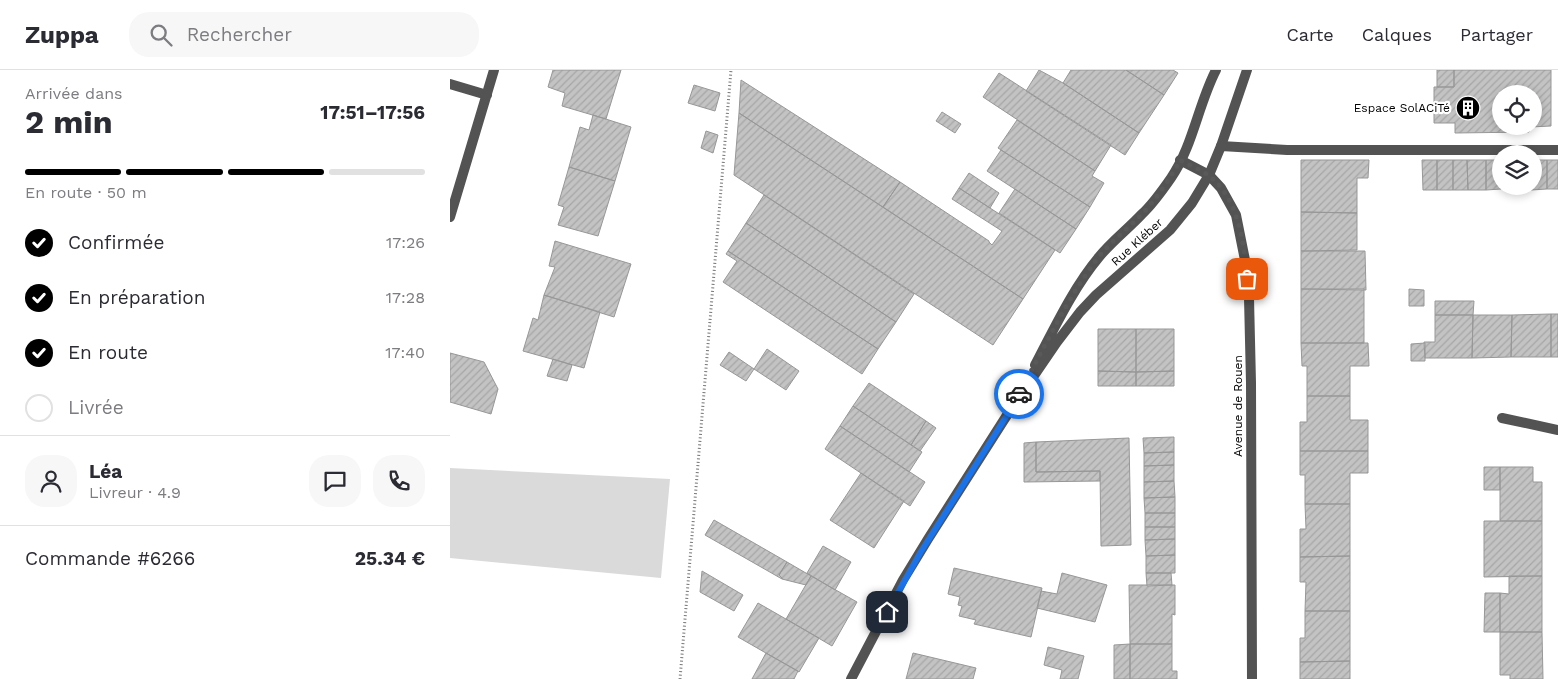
<!DOCTYPE html>
<html lang="fr">
<head>
<meta charset="utf-8">
<style>
	:root { --surface:#fff; --page:#f7f7f7; --text:#2b2b33; --muted:#7c7c81; --line:#e1e1e2; --accent:#000 }
	body { margin:0; font-family:"Work Sans",sans-serif; background:var(--page); color:var(--text); height:100vh; display:flex; flex-direction:column; font-size:19px; white-space:nowrap }
	* { box-sizing:border-box; margin:0 }
	p { font-size:16px; color:var(--muted) }
	.icon { flex:none; width:28px; height:28px; fill:none; stroke:currentColor; stroke-width:2; stroke-linecap:round; stroke-linejoin:round }
	.map { position:relative; flex:1; overflow:hidden }
	.sheet { display:flex; flex-direction:column; background:var(--surface); width:450px }
	.sheet>* { flex:none }
	.controls { position:absolute; left:1042px; top:15px; display:grid; gap:10px }
	.controls a { display:grid; place-items:center; width:50px; height:50px; border-radius:50%; background:var(--surface); box-shadow:0 2px 8px #0003; font-size:25px }
	.pin { position:absolute; display:grid; place-items:center; width:42px; height:42px; color:#fff; margin:-21px; border-radius:10px; box-shadow:0 2px 8px #0006 }
	.courier { position:absolute; display:grid; place-items:center; width:50px; height:50px; margin:-25px; border:4px solid #1a73e8; border-radius:50%; background:#fff; color:#222; box-shadow:0 1px 6px #0007 }
	.summary em { font-style:normal; font-weight:700 }
	.summary div { display:flex; flex-direction:column-reverse }
	.summary { display:flex; align-items:center; justify-content:space-between; height:85px; padding:0 25px }
	h1 { font-size:32px; font-weight:700; line-height:38px }
	.bar { display:grid; grid-template-columns:repeat(4,1fr); gap:8px 5px; align-content:center; height:60px; padding:0 25px }
	.bar i { height:6px; border-radius:4px; background:var(--line) }
	.bar .current { background:var(--accent) }
	.bar p { grid-column:span 4 }
	.line { display:flex; align-items:center; gap:12px; padding:0 25px; border-top:1px solid var(--line) }
	.line div { flex:1 }
	.round { display:grid; place-items:center; flex:none; width:52px; height:52px; border-radius:20px; background:var(--page) }
	ol { padding:0 25px; list-style:none }
	li { display:flex; align-items:center; gap:15px; height:55px }
	li p { margin-inline-start:auto }
	li .icon { padding:5px; border-radius:50%; background:var(--accent); color:#fff; stroke-width:4 }
	li:last-child { color:var(--muted) }
	li i { width:28px; height:28px; border:2px solid var(--line); border-radius:50% }
	header { display:flex; align-items:center; gap:30px; box-sizing:border-box; height:70px; padding:0 25px; background:var(--surface); border-bottom:1px solid var(--line) }
	header strong { font-size:24px }
	nav { display:flex; gap:28px; margin-inline-start:auto; font-size:18px }
	.search { width:350px; height:45px; background:var(--page); display:flex; align-items:center; gap:12px; box-sizing:border-box; padding:0 18px; border-radius:20px; color:var(--muted); font-size:19px }
	main { display:flex; flex:1; min-height:0 }
	.map>svg:first-child { display:block }
</style>
</head>
<body>
<header>
<strong>Zuppa</strong>
<div class="search"><svg class="icon" aria-label="search" viewBox="0 0 24 24"><circle cx="10" cy="10" r="6"/><path d="M15 15l6 6"/></svg>Rechercher</div>
<nav><a>Carte</a><a>Calques</a><a>Partager</a></nav>
</header>
<main>
<section class="sheet">
<div class="summary"><div><h1>2 min</h1><p>Arrivée dans</p></div><em>17:51–17:56</em></div>
<div class="bar"><i class="current"></i><i class="current"></i><i class="current"></i><i></i><p>En route · 50 m</p></div>
<ol>
<li><svg class="icon" aria-label="check" viewBox="0 0 24 24"><path d="M5 12l5 5 9-10"/></svg>Confirmée<p>17:26</p></li>
<li><svg class="icon" aria-label="check" viewBox="0 0 24 24"><path d="M5 12l5 5 9-10"/></svg>En préparation<p>17:28</p></li>
<li><svg class="icon" aria-label="check" viewBox="0 0 24 24"><path d="M5 12l5 5 9-10"/></svg>En route<p>17:40</p></li>
<li><i></i>Livrée</li>
</ol>
<div class="line" style="height:90px"><a class="round"><svg class="icon" aria-label="person" viewBox="0 0 24 24"><circle cx="12" cy="8" r="4"/><path d="M4 21q1-7 8-7t8 7"/></svg></a><div><b>Léa</b><p>Livreur · 4.9</p></div><a class="round"><svg class="icon" aria-label="chat" viewBox="0 0 24 24"><path d="M4 5h16v11H9l-5 4z"/></svg></a><a class="round"><svg class="icon" aria-label="phone" viewBox="0 0 24 24"><path d="M5 4h4l2 5-3 2q2 4 5 5l2-3 5 2v4C11 20 4 13 5 4z"/></svg></a></div>
<div class="line" style="height:65px"><div>Commande #6266</div><b>25.34 €</b></div>
</section>
<div class="map">
<svg width="1108" height="609" viewBox="0 0 1108 609">
	<defs>
		<pattern id="building-hatch" width="6" height="6" patternUnits="userSpaceOnUse" patternTransform="scale(1.25)"><rect width="6" height="6" fill="#c3c3c3"/><path d="M-1 1l2-2M0 6l6-6M5 7l2-2" fill="none" stroke="#a6a6a6"/></pattern>
	</defs>
	<rect width="100%" height="100%" fill="#fff"/>
	<!-- garden -->
	<path fill="#dadada" d="M0,398L220,409L211,508L0,488Z"/>
	<!-- building -->
	<path fill="url(#building-hatch)" stroke="#979797" fill-rule="evenodd" d="M103,0H171L156,49L112,36L115,23L98,17Z
		M589,0L613,13L689,63L675,85L576,21Z
		M621,0H676L714,25L689,63L613,13Z
		M676,0H723L728,3L714,25Z
		M987,0H1004V17H987Z
		M1004,0H1101V56L1080,57L1079,62L1005,63V53H984V17H1004ZM1051,24H1084V56H1051Z
		M549,3L661,75L645,101L533,27Z
		M291,10L450,112L433,137L289,43Z
		M244,15L270,23L265,41L238,33Z
		M492,42L511,54L505,63L486,51Z
		M289,43L573,229L543,275L284,105Z
		M143,45L181,57L165,111L119,97L130,57L139,60Z
		M567,50L645,101L642,106L654,113L640,137L548,78Z
		M256,61L268,65L263,83L251,78Z
		M551,80L640,137L626,159L537,101Z
		M851,90H919L918,108H907V143L851,142Z
		M972,90H987V120H973Z
		M987,90H1003V120H987Z
		M1003,90H1017L1018,120H1003Z
		M1017,90H1036V120H1018Z
		M1036,90H1051V119L1036,120Z
		M1084,90H1097V119L1081,120V116H1084Z
		M1097,90H1108V119H1097Z
		M119,97L165,111L148,166L108,155L114,137L108,135Z
		M519,103L549,123L540,138L509,118Z
		M450,112L539,171V172L542,175L552,161L502,129L509,118L605,180L573,229L433,137Z
		M565,119L626,159L610,183L549,143Z
		M314,125L464,224L446,252L296,153Z
		M851,142L907,143V180L851,181Z
		M296,153L446,252L428,279L278,181Z
		M105,171L181,194L164,247L94,225L105,197L99,196Z
		M278,181L428,279L412,304L273,212L287,191L276,184Z
		M851,181H915L916,220L851,219Z
		M851,219H914V273H851Z
		M959,219L974,220V236H959Z
		M94,225L150,242L134,298L73,281L83,248L88,250Z
		M985,231H1024L1023,245H985Z
		M1101,244H1108V287H1101Z
		M1101,244V287H1061L1062,245Z
		M985,245H1023L1022,288H975L974,272H985Z
		M1023,245H1062L1061,287L1022,288Z
		M648,259H686V302L648,301Z
		M686,259H724V301L686,302Z
		M851,273H918L919,296H900V326H857V296H852Z
		M975,273V291H961V274Z
		M317,279L349,301L336,320L304,299Z
		M279,282L304,299L296,311L270,295Z
		M0,283L34,292L48,319L41,344L0,332Z
		M103,289L122,295L117,311L97,306Z
		M648,301L686,302V316H648Z
		M724,301V316H686V302Z
		M419,313L476,351L461,375L403,336Z
		M857,326H900V350H918V381H850V352H857Z
		M403,336L472,382L459,402L390,356Z
		M476,351L486,358L470,381L461,375Z
		M390,356L475,412L460,436L375,379Z
		M724,367V382L694,383L693,368Z
		M679,368L681,475L651,476L650,401L586,402V372Z
		M586,372V402L650,401V411L574,412V373Z
		M850,381H918V403H900V434H855V405H850Z
		M724,382V395L694,396V383Z
		M724,395V411L694,412V396Z
		M1034,397H1050V420H1034Z
		M1050,397H1083V412H1092V451H1050Z
		M411,403L454,431L424,478L380,450Z
		M724,411L725,427L694,428V412Z
		M725,427V443H695L694,428Z
		M855,434H900V486L850,487V459H856Z
		M695,443H725V457H695Z
		M264,450L337,492L329,505L332,508V509L255,465Z
		M1034,451H1092V506L1034,507Z
		M695,457H725V469L695,470Z
		M725,469V485L696,486L695,470Z
		M373,476L401,492L385,520L357,503Z
		M725,485V503H696V486Z
		M900,486V541H855L856,512H850V487Z
		M337,492L361,506L356,515L332,509V508L329,505Z
		M504,498L592,518L581,567L524,554L526,550L509,546L512,536L508,535L510,527L498,524Z
		M252,501L293,525L284,541L250,522Z
		M612,503L657,515L645,552L587,538L591,521L607,524Z
		M696,503H721L722,515L697,516Z
		M361,506L407,532L382,576L336,549Z
		M1059,506H1092V562H1050V523L1059,524Z
		M679,515H725V545L722,544V574H680Z
		M1035,523H1050V562H1034Z
		M308,533L369,568L349,602L288,567Z
		M855,541H900V591L850,592V568H855Z
		M1050,562H1092L1093,609H1060V605H1050Z
		M680,574V609H664V575Z
		M680,574H722V601H727V609H680Z
		M598,577L634,586L628,609H610L612,600L594,595Z
		M316,583L348,601L344,609H302Z
		M463,583L526,598L523,609H456Z
		M900,591V609H850V592Z"/>
	<g fill="none" stroke-linecap="round" stroke-linejoin="round">
		<!-- path -->
		<path stroke="#757575" stroke-width="3" stroke-dasharray="1 2.5" stroke-linecap="butt" d="M230,609L281,0"/>
		<!-- service -->
		<path stroke="#535353" stroke-width="10" d="M771,76L837,80H1108"/>
		<!-- minor -->
		<path stroke="#535353" stroke-width="10" d="M0,14L37,25
			M730,90L759,105L771,118L786,145L795,190L799,228L801,313L802,609
			M0,147L44,0
			M1052,348L1108,360"/>
		<!-- tertiary -->
		<path stroke="#535353" stroke-width="10" d="M585,295C604,259 623,218 649,187C662,171 678,159 692,144C703,134 712,121 721,108C743,76 748,35 766,0
			M401,609L453,510L478,469L559,342L607,272L630,242L646,225L720,160L742,133L759,105L771,76L797,0"/>
	</g>
	<g fill="none" stroke-linecap="round" stroke-linejoin="round">
		<!-- done -->
		<path stroke="#595959" stroke-width="5" stroke-dasharray="0 9" d="M569,324C593,280 617,229 647,189C661,171 678,159 693,143C708,127 720,109 730,90C739,95 750,99 758,105C789,128 794,173 797,209"/>
		<!-- route -->
		<path stroke="#1a73e8" stroke-width="6" d="M437,542L470,483L559,342L569,324"/>
	</g>
	<!-- icons -->
	<defs>
		<g id="building-disc" transform="scale(1.25)"><circle r="9.5" fill="#000" stroke="#fff"/><path d="M-4-6H4V6H1V3H-1V6H-4ZM-2.5-4.3h1.7v1.8h-1.7ZM.8-4.3h1.7v1.8H.8ZM-2.5-1h1.7V.8h-1.7ZM.8-1h1.7V.8H.8Z" fill="#fff"/></g>
	</defs>
	<g fill-rule="evenodd">
		<use href="#building-disc" x="1018" y="38"/>
	</g>
	<g text-anchor="middle" dominant-baseline="central" stroke-width="4.5" stroke-linejoin="round" paint-order="stroke">
		<!-- poi labels -->
		<g font-size="12" fill="#000" stroke="#fff" text-anchor="end">
			<text x="1000" y="38">Espace SolACiTé</text>
		</g>
		<!-- street labels -->
		<g font-size="12" fill="#000" stroke="#fff">
			<text transform="translate(687 172) rotate(-42)">Rue Kléber</text>
			<text transform="translate(788 336) rotate(-90)">Avenue de Rouen</text>
		</g>
	</g>
</svg>
<div class="controls">
<a><svg class="icon" aria-label="locate" viewBox="0 0 24 24"><circle cx="12" cy="12" r="6"/><path d="M12 2v4M12 18v4M2 12h4M18 12h4"/></svg></a>
<a><svg class="icon" aria-label="layers" viewBox="0 0 24 24"><path d="M12 4l9 5-9 5-9-5zM3 14l9 5 9-5"/></svg></a>
</div>
<div class="pin" style="left:797px;top:209px;background:#ea580c"><svg class="icon" aria-label="bag" viewBox="0 0 24 24"><path d="M5 8h14l-1 12H6zM9 8a3 3 0 0 1 6 0"/></svg></div>
<div class="pin" style="left:437px;top:542px;background:#1f2937"><svg class="icon" aria-label="home" viewBox="0 0 24 24"><path d="M3 11l9-7 9 7M6 9v11h12V9"/></svg></div>
<div class="courier" style="left:569px;top:324px"><svg class="icon" aria-label="car" viewBox="0 0 24 24"><path d="M5 17H2v-5l4-1 3-4h7l3 4 3 1v5h-3M9 17h6M6 11h13"/><circle cx="7" cy="17" r="2"/><circle cx="17" cy="17" r="2"/></svg></div>
</div>
</main>
</body>
</html>
